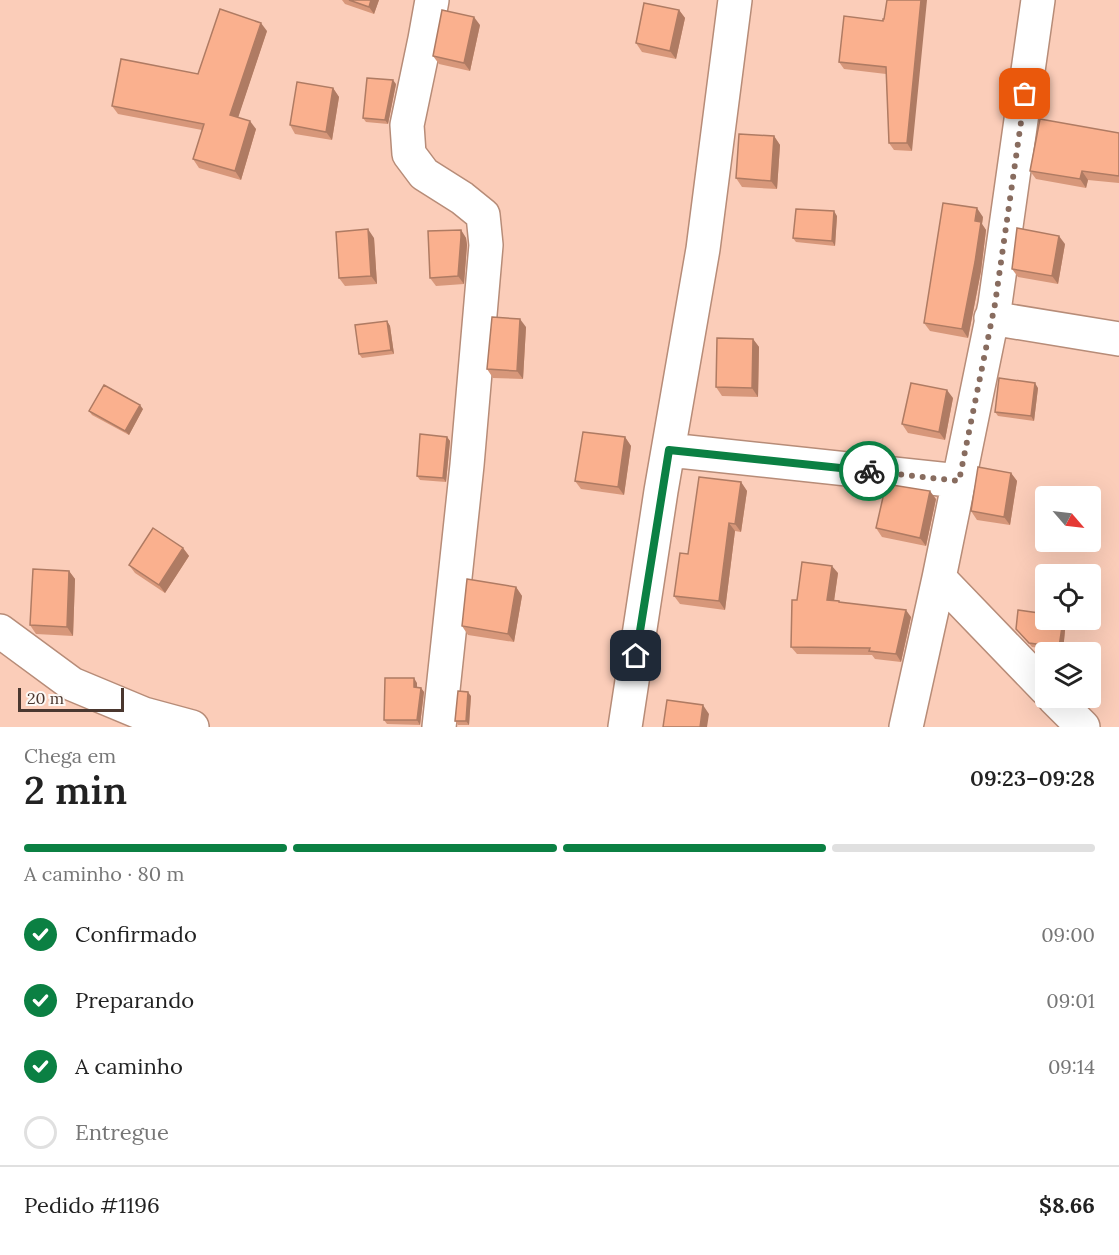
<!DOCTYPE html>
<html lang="pt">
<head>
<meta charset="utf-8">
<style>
	:root { --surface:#fff; --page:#f6f6f6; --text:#222; --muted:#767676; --line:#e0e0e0; --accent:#0b8043 }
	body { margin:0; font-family:Lora,serif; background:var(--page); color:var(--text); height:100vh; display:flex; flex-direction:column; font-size:22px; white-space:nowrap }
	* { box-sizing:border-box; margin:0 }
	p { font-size:20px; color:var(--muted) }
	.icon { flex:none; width:33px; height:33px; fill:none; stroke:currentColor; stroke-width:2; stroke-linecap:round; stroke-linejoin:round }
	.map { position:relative; height:727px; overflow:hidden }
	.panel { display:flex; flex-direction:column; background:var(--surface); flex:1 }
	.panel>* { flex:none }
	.needle { width:39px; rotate:118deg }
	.tools { position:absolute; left:1035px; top:486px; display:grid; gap:12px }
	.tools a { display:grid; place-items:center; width:66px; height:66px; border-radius:6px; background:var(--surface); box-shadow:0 6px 24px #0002; font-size:30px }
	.scale { position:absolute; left:18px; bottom:15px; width:106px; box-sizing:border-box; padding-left:6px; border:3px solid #4a372f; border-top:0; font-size:16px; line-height:21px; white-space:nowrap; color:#4a372f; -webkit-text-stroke:4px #fdf9f6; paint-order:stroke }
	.pin { position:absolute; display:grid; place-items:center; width:51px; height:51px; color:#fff; margin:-26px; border-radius:12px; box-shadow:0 3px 9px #0006 }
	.courier { position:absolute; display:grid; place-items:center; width:60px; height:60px; margin:-30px; border:4px solid #0b8043; border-radius:50%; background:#fff; color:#222; box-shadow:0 2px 8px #0007 }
	.headline em { font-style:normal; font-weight:600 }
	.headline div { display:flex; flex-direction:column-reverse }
	.headline { display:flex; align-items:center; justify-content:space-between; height:102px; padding:0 24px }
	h1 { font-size:39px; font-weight:600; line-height:45px }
	.bar { display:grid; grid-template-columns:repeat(4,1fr); gap:9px 6px; align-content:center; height:72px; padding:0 24px }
	.bar i { height:8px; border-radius:4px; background:var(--line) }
	.bar .active { background:var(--accent) }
	.bar p { grid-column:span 4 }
	.line { display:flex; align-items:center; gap:15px; padding:0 24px; border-top:2px solid var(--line) }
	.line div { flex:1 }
	ol { padding:0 24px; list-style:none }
	li { display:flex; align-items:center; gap:18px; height:66px }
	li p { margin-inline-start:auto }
	li .icon { padding:6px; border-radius:50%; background:var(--accent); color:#fff; stroke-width:4 }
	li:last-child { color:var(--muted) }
	li i { width:33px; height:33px; border:3px solid var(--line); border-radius:50% }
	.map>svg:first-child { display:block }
</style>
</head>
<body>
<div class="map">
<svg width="1119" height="727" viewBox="0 0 1119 727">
	<rect width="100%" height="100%" fill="#fbcdb9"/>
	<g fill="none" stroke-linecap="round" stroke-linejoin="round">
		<!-- minor casing -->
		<g stroke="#b78c78" stroke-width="36">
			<path id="minor" d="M432,0L425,39L407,125L409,154L424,174L462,198L483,215L486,245L467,465L439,727
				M991,318L1119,339
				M669,450L959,481
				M939,578L1046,689
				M0,631L72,684L144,714L192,727
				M1054,698L1083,727
				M625,727L661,491L703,249L735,0
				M906,727L939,578L995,304L1038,0"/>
		</g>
		<!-- minor -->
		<use href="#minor" stroke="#fff" stroke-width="33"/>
	</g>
	<!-- wall -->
	<path fill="#d7977a" d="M342,0H379L374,14L345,4Z
		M679,10L685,18L676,59L642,52L636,43Z
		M883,21L912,151L894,150L889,143L886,74L844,69L839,62Z
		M480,25L470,71L439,64L433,56Z
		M267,31L238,117L256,129L241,180L199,168L193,159L202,130L118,114L112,106L198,74Z
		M396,84L388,124L366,122L363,118Z
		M333,88L339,97L332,140L295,134L290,125Z
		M1119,133V183L1088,180L1086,188L1036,179L1030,171Z
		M774,136L780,145L777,189L742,187L736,178Z
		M837,216L835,246L796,242L793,238Z
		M983,217L982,224L986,230L981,271L968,338L930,331L924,323Z
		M461,230L466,238L467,245L464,284L436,286L430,278Z
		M374,238L377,284L345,286L339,278Z
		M1065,244L1058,284L1018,277L1012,269Z
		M387,321L390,326L394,354L362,358L359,354Z
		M526,327L523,379L493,378L487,369Z
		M753,339L759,347L758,397L722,396L716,387Z
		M1038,388L1034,421L998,416L995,412Z
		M953,398L945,440L908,433L902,424Z
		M143,409L129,435L92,415L89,411Z
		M447,437L450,441L446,482L420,480L417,476Z
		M625,437L631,446L624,495L581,489L575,481Z
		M1011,473L1017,481L1010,525L977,520L971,511Z
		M741,482L747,491L741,532L735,531L725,610L680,604L674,596L688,554Z
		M936,499L926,546L882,537L876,528Z
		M183,548L189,556L165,593L135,573L129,565Z
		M69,571L75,579L73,636L36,634L30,625Z
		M838,573L834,601H839L840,602L911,617L901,662L875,659L872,655L797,654L791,647L797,600Z
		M516,587L522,596L514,642L468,635L462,626Z
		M1046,620H1066L1063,651L1032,647L1016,629Z
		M417,683V688H421L424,692L420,725L387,724L384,720Z
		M471,696L469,725H458L455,721Z"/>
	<!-- shaded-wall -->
	<path fill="#af7b63" d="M371,0H379L374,14L369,7Z
		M921,0H927L912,151L907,143Z
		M679,10L685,18L676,59L670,51Z
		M474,17L480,25L470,71L464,63Z
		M261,23L267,31L236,124L230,115Z
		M393,80L396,84L388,124L385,120Z
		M333,88L339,97L332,140L326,132Z
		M250,121L256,129L241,180L235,171Z
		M774,136L780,145L777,189L771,181Z
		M1082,171L1088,180L1086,188L1080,179Z
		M977,208L983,217L982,224L986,230L981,271L968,338L962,329Z
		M834,211L837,216L835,246L832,241Z
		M368,229L374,238L377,284L371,276Z
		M461,230L466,238L467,245L464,284L458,276Z
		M1059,236L1065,244L1058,284L1052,276Z
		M520,319L526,327L523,379L517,371Z
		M387,321L390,326L394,354L391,350Z
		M753,339L759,347L758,397L752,388Z
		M1035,383L1038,388L1034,421L1031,416Z
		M947,390L953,398L945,440L939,432Z
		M140,405L143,409L129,435L125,431Z
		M447,437L450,441L446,482L443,478Z
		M625,437L631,446L624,495L618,487Z
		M1011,473L1017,481L1010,525L1004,517Z
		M741,482L747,491L741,532L735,524Z
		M930,491L936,499L926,546L920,538Z
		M729,523L735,531L725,610L719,601Z
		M183,548L189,556L165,593L159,585Z
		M832,566L838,573L833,608L827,600Z
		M69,571L75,579L73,636L67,627Z
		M516,587L522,596L514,642L508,634Z
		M906,610L911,617L901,662L896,654Z
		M1063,620H1066L1063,651L1059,647Z
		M414,678L417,683V692L414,687Z
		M421,688L424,692L420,725L417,720Z
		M468,692L471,696L469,725L466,721Z
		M703,705L709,714L707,727H700Z"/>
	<!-- building -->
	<path fill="#fab08e" stroke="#af7b63" stroke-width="1.5" d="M349,0H371L369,7Z
		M887,0H921L907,143H889L886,67L839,62L844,16L883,21V19H884Z
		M644,3L679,10L670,51L636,43Z
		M220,9L261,23L230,115L250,121L235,171L193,159L204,124L112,106L121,59L198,74Z
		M442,10L474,17L464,63L433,56Z
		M367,78L393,80L385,120L363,118Z
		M297,82L333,88L326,132L290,125Z
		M1040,119L1119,133V176L1082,171L1080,179L1030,171Z
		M739,134L774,136L771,181L736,178Z
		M943,203L977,208L975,221L981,222L975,262L962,329L924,323Z
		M796,209L834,211L832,241L793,238Z
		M1017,228L1059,236L1052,276L1012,269Z
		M368,229L371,276L339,278L336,232Z
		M461,230V237L458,276L430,278L428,231Z
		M492,317L520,319L517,371L487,369Z
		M387,321L391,350L359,354L355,325Z
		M717,338L753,339L752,388L716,387Z
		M999,378L1035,383L1031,416L995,412Z
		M911,383L947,390L939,432L902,424Z
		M104,385L140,405L125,431L89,411Z
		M583,432L625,437L618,487L575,481Z
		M420,434L447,437L443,478L417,476Z
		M978,467L1011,473L1004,517L971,511Z
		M699,477L741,482L735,524L729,523L719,601L674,596L680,553L688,554Z
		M886,484L930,491L920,538L876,528Z
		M153,528L183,548L159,585L129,565Z
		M802,562L832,566L827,600L839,601V602L906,610L896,654L869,651L870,648L791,647L792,600H797Z
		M33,569L69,571L67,627L30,625Z
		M467,579L516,587L508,634L462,626Z
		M1018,610L1046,614V620H1063L1059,647L1029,643L1016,629Z
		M385,678H414V687L421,688L417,720H384Z
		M458,691L468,692L466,721H455Z
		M667,700L703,705L700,727H663Z"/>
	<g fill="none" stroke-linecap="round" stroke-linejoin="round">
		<!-- done -->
		<path stroke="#886c5f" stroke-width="6" stroke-dasharray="0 10.8" d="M869,471L959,481L995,304L1025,94"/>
		<!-- route -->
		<path stroke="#0b8043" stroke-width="8" d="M636,656L669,450L869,471"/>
	</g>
</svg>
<div class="tools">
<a><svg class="needle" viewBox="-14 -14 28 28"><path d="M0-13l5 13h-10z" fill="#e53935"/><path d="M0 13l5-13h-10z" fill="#767676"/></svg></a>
<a><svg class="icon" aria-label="locate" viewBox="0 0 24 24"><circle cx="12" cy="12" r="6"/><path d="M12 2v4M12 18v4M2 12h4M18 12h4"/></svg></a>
<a><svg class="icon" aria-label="layers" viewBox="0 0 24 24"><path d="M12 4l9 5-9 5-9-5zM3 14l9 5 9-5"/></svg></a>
</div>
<div class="scale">20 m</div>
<div class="pin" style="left:1025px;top:94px;background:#ea580c"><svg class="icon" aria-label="bag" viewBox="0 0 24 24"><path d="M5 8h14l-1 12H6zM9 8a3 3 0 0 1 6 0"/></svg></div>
<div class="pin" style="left:636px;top:656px;background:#1f2937"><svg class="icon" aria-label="home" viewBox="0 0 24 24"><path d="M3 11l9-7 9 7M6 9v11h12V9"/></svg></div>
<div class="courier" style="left:869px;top:471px"><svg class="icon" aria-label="bike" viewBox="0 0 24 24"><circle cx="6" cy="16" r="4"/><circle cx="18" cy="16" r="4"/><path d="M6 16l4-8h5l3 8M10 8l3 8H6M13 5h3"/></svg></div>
</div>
<section class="panel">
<div class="headline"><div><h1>2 min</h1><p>Chega em</p></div><em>09:23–09:28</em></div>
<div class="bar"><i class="active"></i><i class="active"></i><i class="active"></i><i></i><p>A caminho · 80 m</p></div>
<ol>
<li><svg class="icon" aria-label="check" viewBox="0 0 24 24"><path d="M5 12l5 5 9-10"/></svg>Confirmado<p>09:00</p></li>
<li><svg class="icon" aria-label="check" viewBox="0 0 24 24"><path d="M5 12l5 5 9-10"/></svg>Preparando<p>09:01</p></li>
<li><svg class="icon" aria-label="check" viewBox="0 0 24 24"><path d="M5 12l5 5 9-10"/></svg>A caminho<p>09:14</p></li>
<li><i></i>Entregue</li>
</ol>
<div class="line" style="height:78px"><div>Pedido #1196</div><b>$8.66</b></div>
</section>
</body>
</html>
